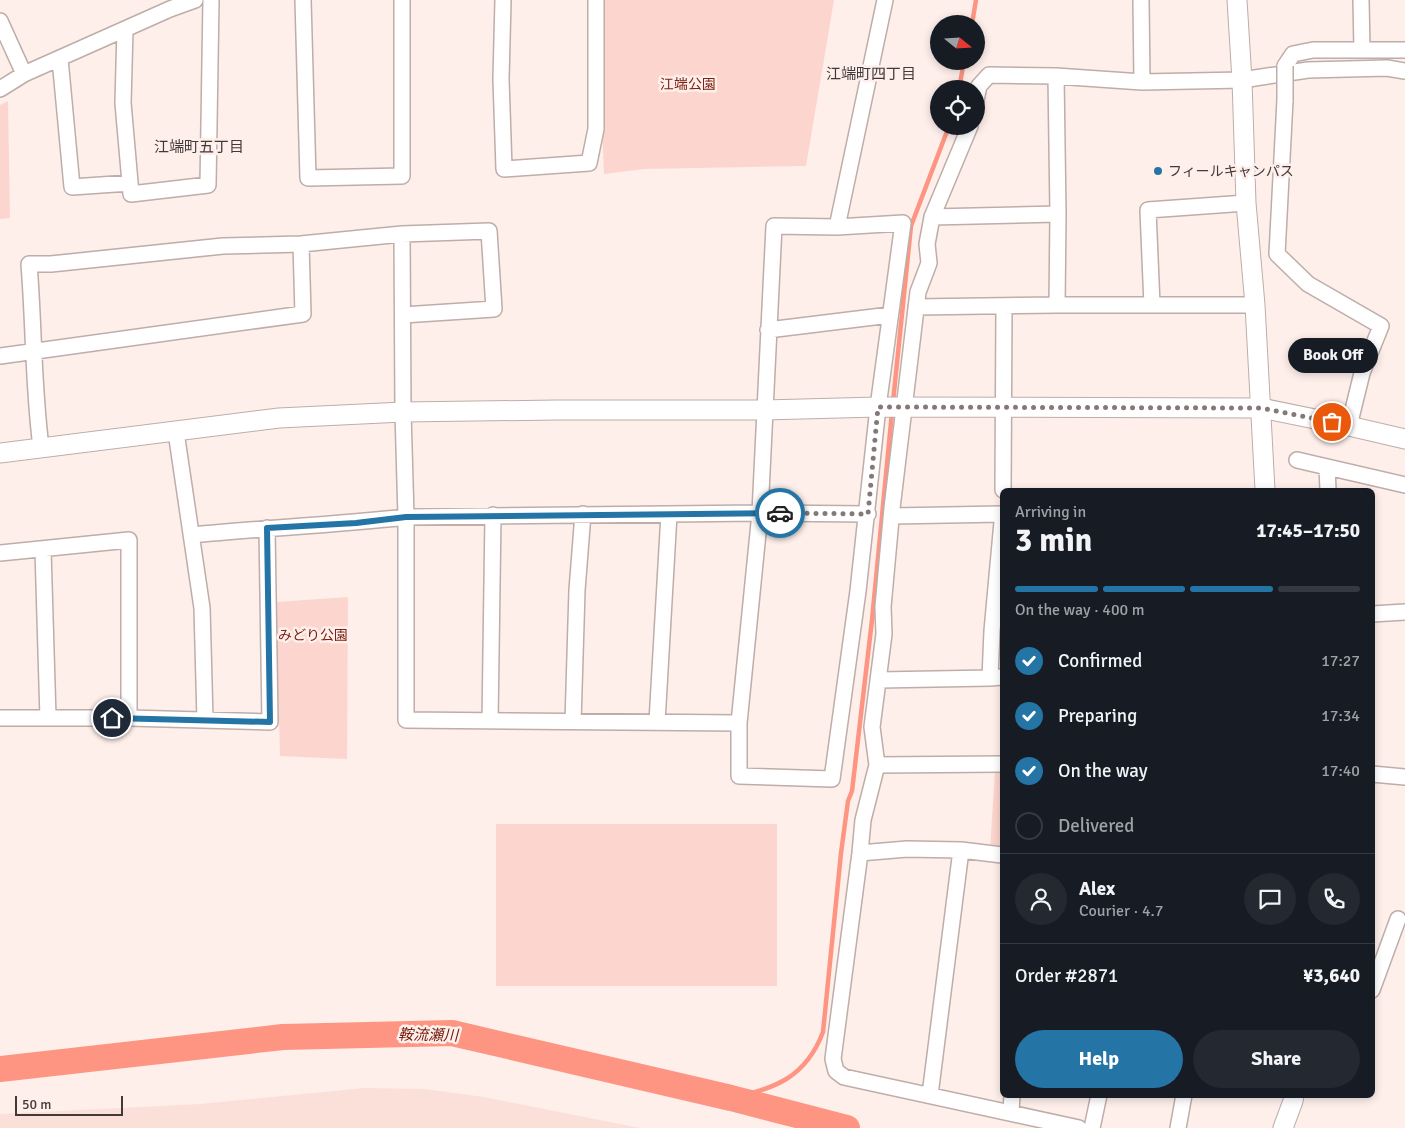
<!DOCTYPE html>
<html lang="en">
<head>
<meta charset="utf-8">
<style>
	:root { --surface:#171b24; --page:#242831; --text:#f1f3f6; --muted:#9ea1a6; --line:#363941; --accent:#2574a6 }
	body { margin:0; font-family:Signika,"Noto Sans JP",sans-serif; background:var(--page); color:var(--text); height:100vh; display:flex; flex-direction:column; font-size:19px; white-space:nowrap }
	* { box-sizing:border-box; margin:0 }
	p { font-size:16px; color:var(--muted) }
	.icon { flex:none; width:28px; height:28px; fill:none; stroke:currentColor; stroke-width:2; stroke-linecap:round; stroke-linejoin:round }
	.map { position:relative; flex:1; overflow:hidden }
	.panel { position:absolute; left:1000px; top:488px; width:375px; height:610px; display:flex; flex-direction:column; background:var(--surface); border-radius:8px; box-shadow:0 2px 8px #0003 }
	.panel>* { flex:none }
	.needle { width:32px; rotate:108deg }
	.fabs { position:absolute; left:930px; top:15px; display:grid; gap:10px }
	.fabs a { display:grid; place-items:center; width:55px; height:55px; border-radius:50%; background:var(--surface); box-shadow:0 2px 8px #0003; font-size:25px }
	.scale { position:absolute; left:15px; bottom:12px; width:108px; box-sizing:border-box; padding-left:5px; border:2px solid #413a39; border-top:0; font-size:14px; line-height:18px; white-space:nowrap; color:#413a39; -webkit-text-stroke:4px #feefeb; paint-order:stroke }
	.pin { position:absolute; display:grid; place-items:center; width:42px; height:42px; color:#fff; margin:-21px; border:2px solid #fff; border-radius:50%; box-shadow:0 1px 5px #0007 }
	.courier { position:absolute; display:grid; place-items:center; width:50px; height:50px; margin:-25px; border:4px solid #2574a6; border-radius:50%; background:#fff; color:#222; box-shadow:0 1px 6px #0007 }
	.bubble { position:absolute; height:35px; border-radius:18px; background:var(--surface); box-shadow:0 2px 8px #0003; font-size:16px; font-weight:700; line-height:35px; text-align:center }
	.headline em { font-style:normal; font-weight:700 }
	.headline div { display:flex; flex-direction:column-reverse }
	.headline { display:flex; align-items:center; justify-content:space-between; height:85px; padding:0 15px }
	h1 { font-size:32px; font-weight:700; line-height:38px }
	.bar { display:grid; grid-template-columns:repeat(4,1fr); gap:8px 5px; align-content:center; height:60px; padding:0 15px }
	.bar i { height:6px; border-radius:4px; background:var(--line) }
	.bar .selected { background:var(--accent) }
	.bar p { grid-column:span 4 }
	.line { display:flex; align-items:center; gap:12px; padding:0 15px; border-top:1px solid var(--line) }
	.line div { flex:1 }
	.round { display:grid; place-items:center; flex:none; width:52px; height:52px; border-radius:26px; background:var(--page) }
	ol { padding:0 15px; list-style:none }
	li { display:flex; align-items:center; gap:15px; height:55px }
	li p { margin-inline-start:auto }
	li .icon { padding:5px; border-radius:50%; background:var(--accent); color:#fff; stroke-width:4 }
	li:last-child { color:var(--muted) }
	li i { width:28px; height:28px; border:2px solid var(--line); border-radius:50% }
	.button { display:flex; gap:10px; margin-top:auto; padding:10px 15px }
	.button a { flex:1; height:58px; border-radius:30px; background:var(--accent); color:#fff; font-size:20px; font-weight:700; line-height:58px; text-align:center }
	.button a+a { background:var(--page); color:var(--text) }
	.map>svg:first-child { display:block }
</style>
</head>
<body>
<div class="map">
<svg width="1405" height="1128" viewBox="0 0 1405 1128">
	<rect width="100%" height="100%" fill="#feefeb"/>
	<!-- built -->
	<path fill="#fbe0da" d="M364,1088L425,1089L484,1097L640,1128H0V1114L200,1104Z"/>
	<!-- green -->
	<path fill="#fcd6ce" d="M604,0H834L806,166L644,169L604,174L602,128Z
		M8,101L10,218L0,219V105Z
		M348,597L347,759L280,756L276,602Z
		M995,772H1002V850L990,848Z
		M496,824H777V986H496Z"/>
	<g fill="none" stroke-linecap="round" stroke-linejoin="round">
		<!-- stream -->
		<path stroke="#fd9582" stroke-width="4.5" d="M972,24L976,0
			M959,89L964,61
			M893,402L911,226L949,126
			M731,1098C775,1089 806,1077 823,1032L841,853L848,801L852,791L872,620L892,412"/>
		<!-- river -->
		<path stroke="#fd9582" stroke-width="26" d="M0,1069L283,1037L452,1033L731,1098L847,1128"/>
		<!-- minor casing -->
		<g stroke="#beada9" stroke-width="18">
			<path id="minor" d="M303,0L308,178L402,176V0
				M503,0L501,79L504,169L589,163L596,129V0
				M1141,0L1142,82
				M1361,0L1362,50
				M0,21L24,74
				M125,29L123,103L131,194L208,185L211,0
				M60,59L72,187L130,183
				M1285,66L1293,54L1313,50H1405
				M1056,76L1058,214L1057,305
				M0,89L24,74L170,9L195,0
				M976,100L979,86L989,75L1056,76L1142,82L1242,80L1308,70L1387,68L1405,71
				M1285,100L1277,254L1308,284L1381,326L1362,373L1349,426
				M970,126L932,217L927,244L929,263L918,292L892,508L883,607L884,634L872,727L877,765L863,820L860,853L833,1059L836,1071L844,1077L1079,1128
				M932,217L1058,214
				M903,223L878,407L858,591L832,779L739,776V723L760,513L774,226L837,227Z
				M837,227L885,0
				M402,234L403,412L406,517V720L739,723
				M1152,305L1148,210L1246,203
				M916,307L1057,305H1255
				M768,330L890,315
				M0,356L303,314L301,244
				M176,432L202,608L205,720
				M41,447C33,386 34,325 29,264H51L223,246L301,244L402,234L489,231L494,309L403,315
				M1003,490L1004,306
				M1328,490L1327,467L1297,460L1405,485
				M892,516L1002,514
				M1002,522L992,631L990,678L1002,677
				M192,535C263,528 335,525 406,517L760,513L868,514
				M43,550L48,718
				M0,553L129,540V718
				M1372,614L1405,612
				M879,680L990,678
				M0,718H129L270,722L267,528
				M490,721L493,515
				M573,722L577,590L583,514
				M657,722L669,514
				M877,765L1002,764
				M1372,774L1405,777
				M860,853L907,849L961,850
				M1372,990L1398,919
				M930,1095L961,850L1002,855
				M1011,1112L1012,1095
				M1092,1128L1099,1095
				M1178,1128L1184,1095"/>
		</g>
		<!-- tertiary casing -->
		<g stroke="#beada9" stroke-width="21">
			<path id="tertiary" d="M1237,0L1242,80L1246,203L1255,305L1265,490
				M0,453L279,418L403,412L557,410H764L878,407L1261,408L1349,426L1405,439
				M1283,1128L1293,1101L1294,1095"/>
		</g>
		<!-- minor -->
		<use href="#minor" stroke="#fff" stroke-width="15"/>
		<!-- tertiary -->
		<use href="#tertiary" stroke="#fff" stroke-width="19"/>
		<!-- minor-bridge casing -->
		<g stroke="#beada9" stroke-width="18" stroke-linecap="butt">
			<path id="minor-bridge" d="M1285,66V100"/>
		</g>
		<!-- minor-bridge -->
		<use href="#minor-bridge" stroke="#fff" stroke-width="15"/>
	</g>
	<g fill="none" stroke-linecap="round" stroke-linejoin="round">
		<!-- done -->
		<path stroke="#837977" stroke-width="5" stroke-dasharray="0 9" d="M780,513L868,514L878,407L1261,408L1332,422"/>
		<!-- route -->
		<path stroke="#2574a6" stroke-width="6" d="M112,718L270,722L267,528L356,523L406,517L780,513"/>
	</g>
	<!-- markers -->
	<circle fill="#2574a6" stroke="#feefeb" stroke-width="2" cx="1158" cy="171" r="5"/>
	<g text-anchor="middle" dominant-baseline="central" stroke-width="5" stroke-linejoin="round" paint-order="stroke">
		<!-- park labels -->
		<g font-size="14" fill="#7c2113" stroke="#feefeb">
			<text x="688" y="84">江端公園</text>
			<text x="313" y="635">みどり公園</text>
		</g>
		<!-- poi labels -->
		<g font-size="14" fill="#413a39" stroke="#feefeb" text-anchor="start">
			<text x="1168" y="171">フィールキャンパス</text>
		</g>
		<!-- neighbourhood labels -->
		<g font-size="15" fill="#413a39" stroke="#feefeb">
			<text x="871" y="74">江端町四丁目</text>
			<text x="199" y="147">江端町五丁目</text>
		</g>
		<!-- water labels -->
		<g font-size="15" font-style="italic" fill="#711608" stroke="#feefeb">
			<text transform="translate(428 1035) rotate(1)">鞍流瀬川</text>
		</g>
	</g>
</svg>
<div class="fabs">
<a><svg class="needle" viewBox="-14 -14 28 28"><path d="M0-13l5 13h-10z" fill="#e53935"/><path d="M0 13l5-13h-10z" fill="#9ea1a6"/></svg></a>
<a><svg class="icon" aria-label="locate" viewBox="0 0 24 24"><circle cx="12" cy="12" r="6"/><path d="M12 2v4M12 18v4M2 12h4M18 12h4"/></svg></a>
</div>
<div class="scale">50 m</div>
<div class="pin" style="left:1332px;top:422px;background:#ea580c"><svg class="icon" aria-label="bag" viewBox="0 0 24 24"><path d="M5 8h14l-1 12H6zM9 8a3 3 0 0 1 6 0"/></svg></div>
<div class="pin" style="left:112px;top:718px;background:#1f2937"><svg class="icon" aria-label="home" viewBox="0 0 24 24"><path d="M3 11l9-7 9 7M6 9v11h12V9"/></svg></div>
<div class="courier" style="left:780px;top:513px"><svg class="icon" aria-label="car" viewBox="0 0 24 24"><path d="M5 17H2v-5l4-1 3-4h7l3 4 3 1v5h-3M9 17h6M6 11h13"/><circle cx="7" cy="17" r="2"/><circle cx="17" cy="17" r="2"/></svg></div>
<div class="bubble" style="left:1288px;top:338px;width:90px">Book Off</div>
<section class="panel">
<div class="headline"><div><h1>3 min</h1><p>Arriving in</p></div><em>17:45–17:50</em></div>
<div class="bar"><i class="selected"></i><i class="selected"></i><i class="selected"></i><i></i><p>On the way · 400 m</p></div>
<ol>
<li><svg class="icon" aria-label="check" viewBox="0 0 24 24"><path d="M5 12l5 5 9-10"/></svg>Confirmed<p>17:27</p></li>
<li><svg class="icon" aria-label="check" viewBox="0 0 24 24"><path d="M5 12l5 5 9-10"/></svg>Preparing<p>17:34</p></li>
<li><svg class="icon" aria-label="check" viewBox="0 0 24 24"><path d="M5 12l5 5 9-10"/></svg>On the way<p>17:40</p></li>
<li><i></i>Delivered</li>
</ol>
<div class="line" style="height:90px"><a class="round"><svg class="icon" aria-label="person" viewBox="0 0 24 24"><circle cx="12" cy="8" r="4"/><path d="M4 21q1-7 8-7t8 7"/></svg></a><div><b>Alex</b><p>Courier · 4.7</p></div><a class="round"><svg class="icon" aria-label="chat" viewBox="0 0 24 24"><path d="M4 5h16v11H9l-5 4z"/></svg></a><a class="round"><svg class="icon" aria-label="phone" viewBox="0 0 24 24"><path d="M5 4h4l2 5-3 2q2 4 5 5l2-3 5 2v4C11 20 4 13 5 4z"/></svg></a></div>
<div class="line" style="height:65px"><div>Order #2871</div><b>¥3,640</b></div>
<div class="button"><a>Help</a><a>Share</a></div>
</section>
</div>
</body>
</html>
